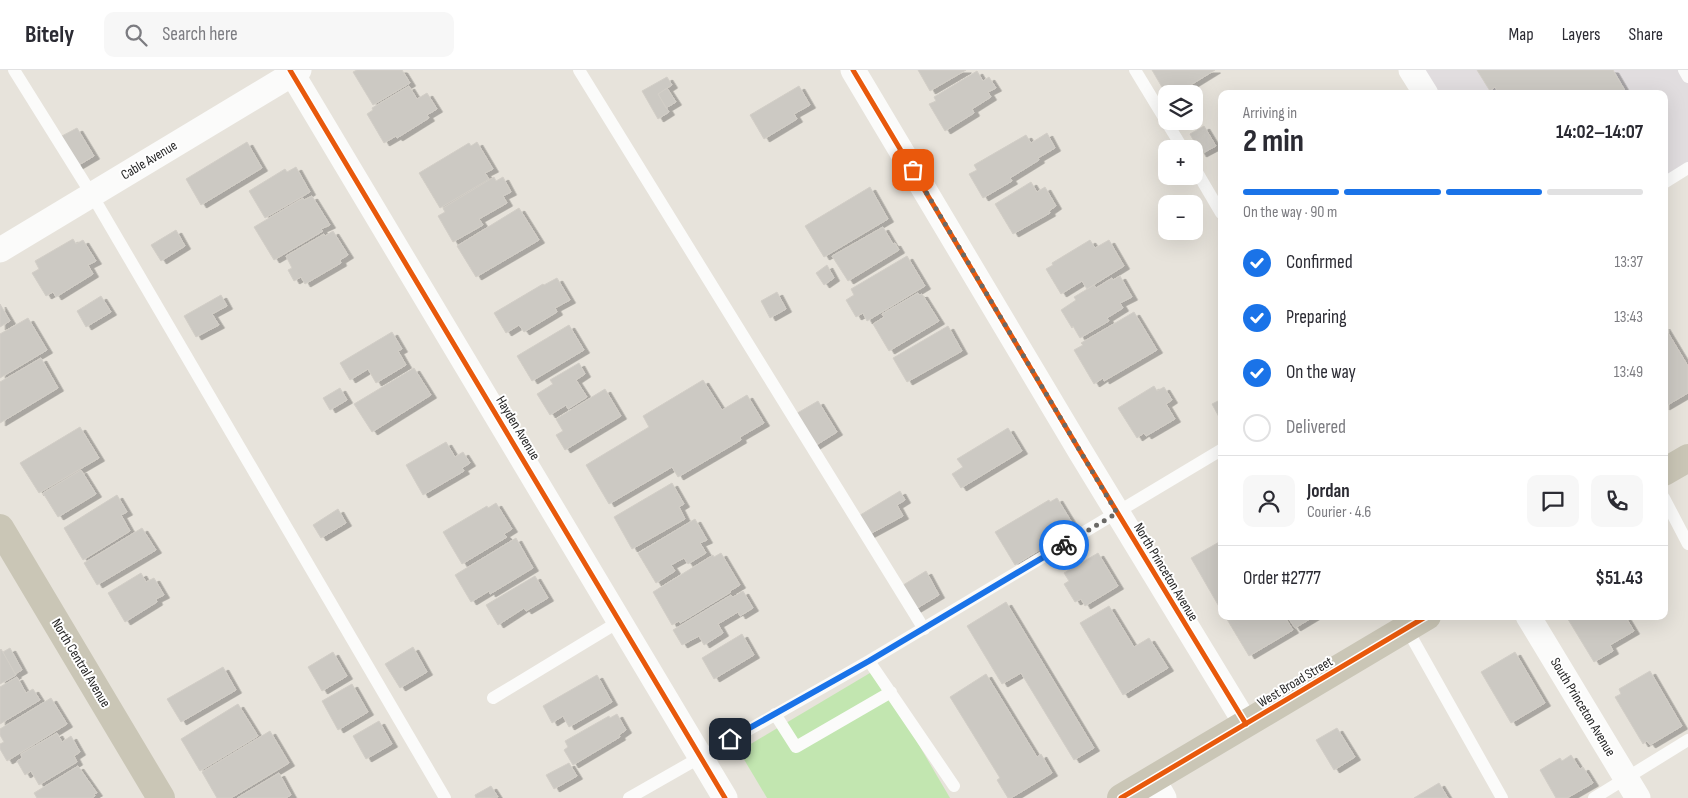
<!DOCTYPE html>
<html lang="en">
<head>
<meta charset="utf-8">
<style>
	:root { --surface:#fff; --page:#f7f7f7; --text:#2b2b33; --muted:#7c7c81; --line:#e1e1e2; --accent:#1a73e8 }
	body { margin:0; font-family:"Sofia Sans Condensed",sans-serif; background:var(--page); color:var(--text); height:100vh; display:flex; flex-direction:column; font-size:19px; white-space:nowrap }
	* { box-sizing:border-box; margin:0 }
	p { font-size:16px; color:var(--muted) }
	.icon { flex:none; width:28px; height:28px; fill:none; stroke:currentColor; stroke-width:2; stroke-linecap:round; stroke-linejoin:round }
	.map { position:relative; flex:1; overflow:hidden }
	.side { position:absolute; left:1218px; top:20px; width:450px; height:530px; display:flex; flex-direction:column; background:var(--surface); border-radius:10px; box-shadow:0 5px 20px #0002 }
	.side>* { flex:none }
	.buttons { position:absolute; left:1158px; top:15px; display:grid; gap:10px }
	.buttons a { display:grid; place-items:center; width:45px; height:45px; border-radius:10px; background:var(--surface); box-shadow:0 5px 20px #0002; font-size:25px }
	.pin { position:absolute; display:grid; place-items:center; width:42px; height:42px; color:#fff; margin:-21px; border-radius:10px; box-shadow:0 2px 8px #0006 }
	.courier { position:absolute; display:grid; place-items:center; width:50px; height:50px; margin:-25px; border:4px solid #1a73e8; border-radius:50%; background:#fff; color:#222; box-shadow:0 1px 6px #0007 }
	.overview em { font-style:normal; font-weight:700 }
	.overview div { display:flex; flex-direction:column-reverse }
	.overview { display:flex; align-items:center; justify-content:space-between; height:85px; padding:0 25px }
	h1 { font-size:32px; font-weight:700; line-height:38px }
	.bar { display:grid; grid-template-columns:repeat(4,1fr); gap:8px 5px; align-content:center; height:60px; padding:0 25px }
	.bar i { height:6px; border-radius:4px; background:var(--line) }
	.bar .on { background:var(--accent) }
	.bar p { grid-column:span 4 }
	.line { display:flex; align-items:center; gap:12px; padding:0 25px; border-top:1px solid var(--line) }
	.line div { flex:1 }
	.round { display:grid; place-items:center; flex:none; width:52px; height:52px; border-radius:10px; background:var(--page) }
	ol { padding:0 25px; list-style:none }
	li { display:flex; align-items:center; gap:15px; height:55px }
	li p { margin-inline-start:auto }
	li .icon { padding:5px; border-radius:50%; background:var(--accent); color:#fff; stroke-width:4 }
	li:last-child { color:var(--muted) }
	li i { width:28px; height:28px; border:2px solid var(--line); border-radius:50% }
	header { display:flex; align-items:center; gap:30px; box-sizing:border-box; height:70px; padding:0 25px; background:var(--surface); border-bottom:1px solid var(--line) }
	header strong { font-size:24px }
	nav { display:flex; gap:28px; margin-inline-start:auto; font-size:18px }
	.search { width:350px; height:45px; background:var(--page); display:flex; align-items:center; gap:12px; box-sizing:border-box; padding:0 18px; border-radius:10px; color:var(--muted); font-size:19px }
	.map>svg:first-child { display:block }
</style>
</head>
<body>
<header>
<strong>Bitely</strong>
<div class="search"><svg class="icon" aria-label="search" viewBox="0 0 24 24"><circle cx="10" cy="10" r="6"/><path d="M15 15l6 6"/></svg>Search here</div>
<nav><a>Map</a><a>Layers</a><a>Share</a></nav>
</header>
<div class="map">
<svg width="1688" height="728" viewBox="0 0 1688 728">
	<defs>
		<filter id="shadow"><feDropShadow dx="5.5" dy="3" stdDeviation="0" flood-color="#0004"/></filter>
	</defs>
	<rect width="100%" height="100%" fill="#e7e3db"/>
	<!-- industrial -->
	<path fill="#e1dddf" d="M1410,0H1684L1688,7V98L1664,113V24H1424Z"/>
	<!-- green -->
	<path fill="#c2e6b0" d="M875,600L950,728H767L739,681Z"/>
	<!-- building -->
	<path fill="#ccc9c3" stroke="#d2cec7" filter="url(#shadow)" d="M357,0H402L410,13L373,35L353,2Z
		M918,0H966L930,21Z
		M1152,0H1215L1176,24H1166Z
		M1477,0H1613L1627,24H1499L1495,17L1490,21Z
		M977,1L983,11L989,7L996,18L988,22L991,27L972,39L974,43L945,61L929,34L936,31L934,27Z
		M667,7L672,15L658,24L669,42L658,49L642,21Z
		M409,16L417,29L427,23L437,39L427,45L429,48L397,68L396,66L384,73L367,44L373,40L372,38Z
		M799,16L810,35L794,44L797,49L764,69L750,45Z
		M667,18L676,32L666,38L658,24Z
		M1204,56L1216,76L1201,84L1190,64Z
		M77,58L94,86L77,96L60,67Z
		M1047,63L1055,78L1038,88L1039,90L1010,108L1012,111L983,128L969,104L977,100L974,95L1026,65L1031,73Z
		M247,72L262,98L201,135L186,109Z
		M477,72L493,99L485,103L489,109L440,138L419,103L469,73L471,76Z
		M296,97L310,122L265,148L249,121L285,99L287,102Z
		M494,107L496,111L503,107L511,122L503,126L507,133L479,149L483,155L453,172L438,146L445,142L443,138Z
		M1031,112L1037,122L1045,117L1056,136L1049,141L1050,143L1013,164L995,134Z
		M870,117L888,149L824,187L805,156Z
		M312,126L330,155L321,159L323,161L274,190L254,157L303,128L304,130Z
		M519,138L539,170L476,207L457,176Z
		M883,157L893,174L895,173L899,180L848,211L832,186Z
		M176,160L185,176L161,191L151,175Z
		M333,161L348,185L340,190L341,193L305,214L301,207L294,211L288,200L292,198L286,186L324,164L325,166Z
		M73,169L76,174L83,170L96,191L88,195L93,204L56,227L53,222L46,226L32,203L39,199L35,191Z
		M1090,170L1095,178L1109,170L1124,196L1087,219L1082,211L1061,224L1046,199L1053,195L1052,193Z
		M907,186L925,216L867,251L863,243L856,247L846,230L854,225L851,219Z
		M827,195L834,208L824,215L816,203Z
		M1120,206L1132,227L1120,233L1123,238L1107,248L1109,251L1080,268L1073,256L1072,258L1061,240L1076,230L1074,227L1094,215L1096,218L1112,208L1113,210Z
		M557,208L570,230L555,238L557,242L524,262L519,255L506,263L494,243L543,214L544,215Z
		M777,222L786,239L770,248L761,231Z
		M918,223L919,225L922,224L939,251L889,281L873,254L884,247L882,244Z
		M221,225L227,236L212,244L219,255L196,267L184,246Z
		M101,226L111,242L86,257L77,241Z
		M0,234L10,251L0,257Z
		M1134,242L1157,280L1104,311L1103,308L1094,314L1074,280L1083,275L1081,273Z
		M28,248L47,280L0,308V264Z
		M569,255L584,280L532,311L517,286Z
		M948,256L962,281L907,312L893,288Z
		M1664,256L1688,296V323L1664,337Z
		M392,262L402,279L398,281L406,295L376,313L368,299L350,310L340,293Z
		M41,288L58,318L0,353V312Z
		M579,293L585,304L576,310L587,327L568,339L566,335L550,345L537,324L553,314L550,310Z
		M414,298L431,325L372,362L354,334Z
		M703,310L722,340L747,325L764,353L740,367L741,370L678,407L672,397L609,434L586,395L649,357L643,346Z
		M1154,316L1157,321L1164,317L1172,330L1166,334L1175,349L1146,366L1144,363L1137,368L1118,338Z
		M340,318L347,330L330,340L323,328Z
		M605,319L621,346L565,380L556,365L563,361L556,349Z
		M1220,330L1221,333V346L1219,347L1212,334Z
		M818,331L837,362L813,377L794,345Z
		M80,357L99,388L39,423L20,393Z
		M1008,358L1022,381L961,418L952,404L963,397L957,389Z
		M446,372L455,387L463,382L470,393L462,398L464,401L423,425L406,395Z
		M81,400L96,424L58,447L43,423Z
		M672,413L684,434L679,437L685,449L632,479L614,447Z
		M900,421L905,430L897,435L903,446L868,465L857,447Z
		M117,425L127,442L121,445L130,461L83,490L64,458Z
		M1057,428L1074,456L1066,461L1067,463L1015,495L995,462L1049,430L1050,432Z
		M496,433L512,459L504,464L507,467L462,494L443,462L487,436L488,438Z
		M338,439L346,453L321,468L313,455Z
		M695,449L707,470L700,473L706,483L688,494L684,488L671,495L675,501L656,513L638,483Z
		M142,458L156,480L97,515L84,493Z
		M516,468L533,498L490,524L489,521L471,532L455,505Z
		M1221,471V540L1191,488Z
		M721,483L740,515L730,521L731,522L680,553L679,551L672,555L653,522L713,485L714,487Z
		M1098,483L1118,516L1085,536L1081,529L1075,532L1064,514L1069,511L1064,503Z
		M926,501L939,525L914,540L900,517Z
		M141,503L146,512L154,508L164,525L156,529L157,532L125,552L108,523Z
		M535,506L548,528L526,541L524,538L498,555L486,535Z
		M743,521L753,538L740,546L738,542L718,554L723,563L704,575L699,566L682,575L673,560L731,525L733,527Z
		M1006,532L1094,678L1074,690L1021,603L1002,614L967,556Z
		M1109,536L1134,577L1149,568L1168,598L1123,625L1080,553Z
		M1225,546H1284L1293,560L1249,586Z
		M1287,546H1315L1295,558Z
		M1566,546H1625L1634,561L1610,575L1613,581L1594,592Z
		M742,564L754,585L714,609L702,588Z
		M413,577L427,602L400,618L385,594Z
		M10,578L22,600L15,604L3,582Z
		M1,579L16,605L0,614V580Z
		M333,582L347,606L322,621L308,597Z
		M1515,582L1545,633L1511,653L1481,602Z
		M223,597L236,620L181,652L167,629Z
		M1650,601L1682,656L1650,675L1647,671L1643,674L1615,627L1621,624L1619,619Z
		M986,604L1037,687L1041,684L1052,703L1011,728H1008L997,710L1000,708L950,627Z
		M597,605L612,632L569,657L563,646L552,653L543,636Z
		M17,607L26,623L33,619L40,630L0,654V617Z
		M352,614L368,642L338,660L322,631Z
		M51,628L67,654L7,691L0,679V674L4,672L0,665V659Z
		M238,634L258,666L200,701L181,669Z
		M617,644L626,660L619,665L620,667L573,695L564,680L568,677L565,671L609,646L610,648Z
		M379,651L392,674L366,689L353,666Z
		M1337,658L1355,687L1334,700L1316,670Z
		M270,661L289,693L231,728H217L202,702Z
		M57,663L62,672L71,666L80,682L74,686L77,692L39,715L31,701L25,705L17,691L22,688L21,684Z
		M1571,685L1580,699L1583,697L1593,713L1567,728H1556L1540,700L1560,688L1562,691Z
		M569,693L577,706L554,719L546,705Z
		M78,696L97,723L94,724L95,726L92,728H37L34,723Z
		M279,703L291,725L286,728H237Z
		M1439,713L1448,728H1414Z
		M491,716L498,727L476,728L475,725Z"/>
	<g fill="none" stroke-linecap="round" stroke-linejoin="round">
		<!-- lane -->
		<path stroke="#fbfbfa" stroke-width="12" d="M14,0L92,125L445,728
			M579,0L924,559
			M1135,0L1183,79
			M1684,0L1688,7
			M1194,97L1221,143
			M1664,113L1688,98
			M1664,428L1688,474
			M1407,559L1502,728
			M869,591L954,716
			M493,628L620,551
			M775,644L796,677L891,622
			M629,728L869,591L1221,380
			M1594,728L1688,670"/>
		<!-- street -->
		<path stroke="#fbfbfa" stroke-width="25" d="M290,0L725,728
			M853,0L1080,381L1246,654
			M1411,0L1426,24
			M0,180L299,0
			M1528,546L1638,728
			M1153,709L1164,728"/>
		<!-- primary -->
		<path stroke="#cac6b6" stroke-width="28" d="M1664,402L1688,388
			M0,458L161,728
			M1121,728L1427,546"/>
		<!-- cycleway casing -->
		<g stroke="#fff" stroke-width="8">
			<path id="cycleway" d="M290,0L725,728
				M853,0L1080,381L1246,654
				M1121,728L1427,546"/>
		</g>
		<!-- cycleway -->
		<use href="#cycleway" stroke="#e8590c" stroke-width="5"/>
	</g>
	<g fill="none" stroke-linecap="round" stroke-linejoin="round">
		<!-- done -->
		<path stroke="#6a6966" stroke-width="5" stroke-dasharray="0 9" d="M913,100L1117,443L1064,475"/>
		<!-- route -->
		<path stroke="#1a73e8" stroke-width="6" d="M730,669L869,591L1064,475"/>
	</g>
	<g text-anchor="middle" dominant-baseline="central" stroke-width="4" stroke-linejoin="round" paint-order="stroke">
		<!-- street labels -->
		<g font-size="14" fill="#272727" stroke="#fff">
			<text transform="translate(149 90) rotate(-31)">Cable Avenue</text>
			<text transform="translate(518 358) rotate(59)">Hayden Avenue</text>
			<text transform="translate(1166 502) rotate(59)">North Princeton Avenue</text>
			<text transform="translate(81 593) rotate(59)">North Central Avenue</text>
			<text transform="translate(1295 612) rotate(-31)">West Broad Street</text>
			<text transform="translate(1583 637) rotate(59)">South Princeton Avenue</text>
		</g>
	</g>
</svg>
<div class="buttons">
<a><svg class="icon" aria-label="layers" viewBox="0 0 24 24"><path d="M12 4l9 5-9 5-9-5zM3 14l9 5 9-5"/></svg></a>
<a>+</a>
<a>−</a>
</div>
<div class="pin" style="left:913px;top:100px;background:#ea580c"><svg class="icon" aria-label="bag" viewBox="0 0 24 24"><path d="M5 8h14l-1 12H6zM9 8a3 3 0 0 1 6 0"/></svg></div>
<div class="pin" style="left:730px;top:669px;background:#1f2937"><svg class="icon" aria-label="home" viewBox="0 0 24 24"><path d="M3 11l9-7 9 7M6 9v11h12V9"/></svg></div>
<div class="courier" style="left:1064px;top:475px"><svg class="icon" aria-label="bike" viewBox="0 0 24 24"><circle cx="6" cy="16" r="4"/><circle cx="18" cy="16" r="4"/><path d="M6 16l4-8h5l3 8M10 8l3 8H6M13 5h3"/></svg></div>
<section class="side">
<div class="overview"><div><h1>2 min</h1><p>Arriving in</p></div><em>14:02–14:07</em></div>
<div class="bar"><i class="on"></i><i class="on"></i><i class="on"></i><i></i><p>On the way · 90 m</p></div>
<ol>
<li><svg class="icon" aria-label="check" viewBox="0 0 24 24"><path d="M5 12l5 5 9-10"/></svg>Confirmed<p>13:37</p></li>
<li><svg class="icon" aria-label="check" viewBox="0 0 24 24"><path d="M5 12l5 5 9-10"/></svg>Preparing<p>13:43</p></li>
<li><svg class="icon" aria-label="check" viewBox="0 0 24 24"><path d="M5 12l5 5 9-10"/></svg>On the way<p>13:49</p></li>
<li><i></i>Delivered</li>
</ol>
<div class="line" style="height:90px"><a class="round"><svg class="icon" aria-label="person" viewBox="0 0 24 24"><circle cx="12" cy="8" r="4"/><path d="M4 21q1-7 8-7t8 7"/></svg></a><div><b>Jordan</b><p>Courier · 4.6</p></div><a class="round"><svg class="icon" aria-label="chat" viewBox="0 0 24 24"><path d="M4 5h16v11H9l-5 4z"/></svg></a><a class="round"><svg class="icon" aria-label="phone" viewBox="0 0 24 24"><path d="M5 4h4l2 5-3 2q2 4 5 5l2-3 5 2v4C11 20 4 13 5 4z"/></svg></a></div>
<div class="line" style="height:65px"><div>Order #2777</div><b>$51.43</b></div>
</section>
</div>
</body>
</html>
